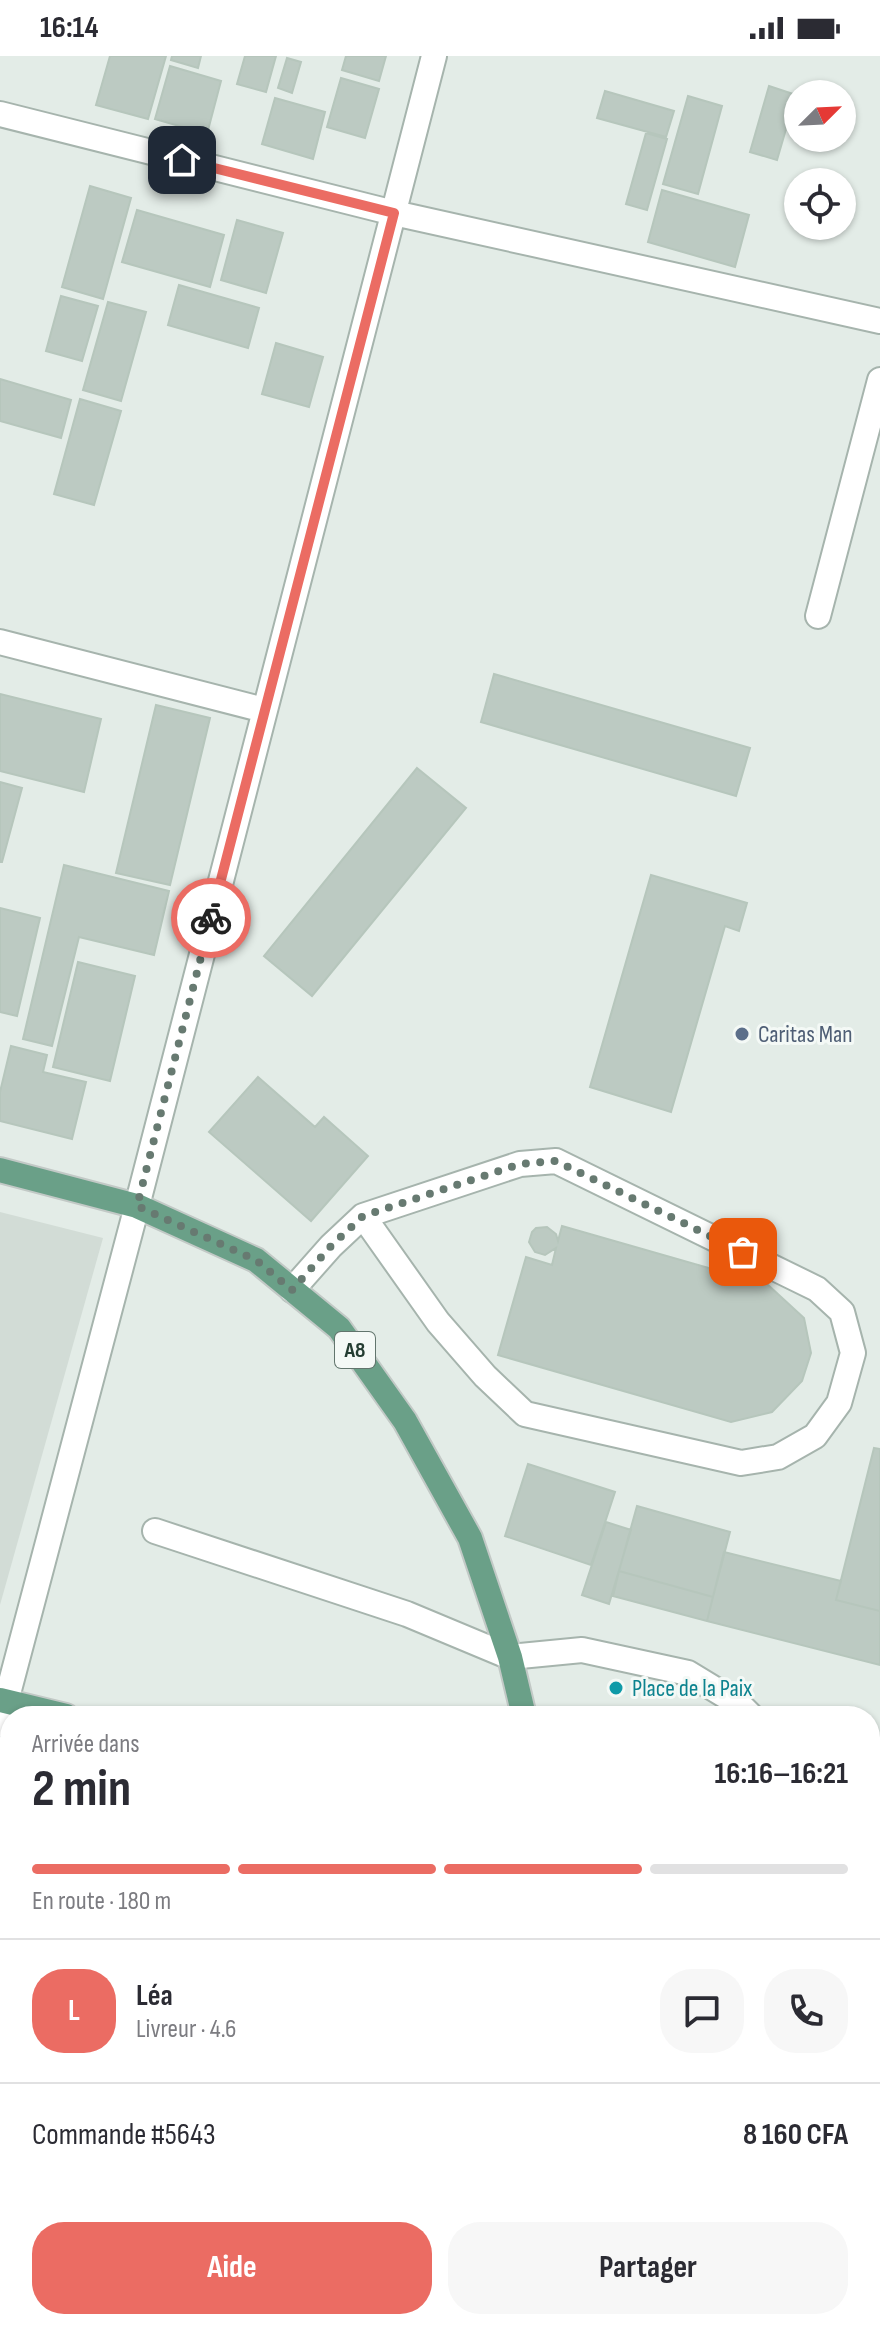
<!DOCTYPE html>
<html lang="fr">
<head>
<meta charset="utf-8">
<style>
	:root { --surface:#fff; --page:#f7f7f7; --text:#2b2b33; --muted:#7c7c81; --line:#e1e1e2; --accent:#eb6c63 }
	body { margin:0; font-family:"Sofia Sans Condensed",sans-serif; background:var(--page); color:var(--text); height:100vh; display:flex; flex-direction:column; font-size:30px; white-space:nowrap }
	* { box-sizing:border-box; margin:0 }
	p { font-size:26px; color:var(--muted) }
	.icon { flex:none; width:44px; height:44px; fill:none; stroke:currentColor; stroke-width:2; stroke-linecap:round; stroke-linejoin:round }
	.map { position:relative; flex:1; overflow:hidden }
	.details { position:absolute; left:0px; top:1650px; width:880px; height:624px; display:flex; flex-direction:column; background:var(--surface); border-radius:32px 32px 0 0; box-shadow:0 2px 6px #0004 }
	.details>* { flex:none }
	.needle { width:52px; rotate:66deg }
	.buttons { position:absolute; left:784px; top:24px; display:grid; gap:16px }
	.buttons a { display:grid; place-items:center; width:72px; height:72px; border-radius:50%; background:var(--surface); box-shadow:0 2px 6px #0004; font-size:40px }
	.pin { position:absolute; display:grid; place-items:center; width:68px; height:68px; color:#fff; margin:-34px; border-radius:16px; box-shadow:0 4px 12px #0006 }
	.courier { position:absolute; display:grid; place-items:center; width:80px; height:80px; margin:-40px; border:6px solid #eb6c63; border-radius:50%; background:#fff; color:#222; box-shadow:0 2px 10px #0007 }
	.head em { font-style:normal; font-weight:700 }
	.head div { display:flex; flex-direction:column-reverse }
	.head { display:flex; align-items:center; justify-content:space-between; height:136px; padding:0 32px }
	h1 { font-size:52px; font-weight:700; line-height:60px }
	.bar { display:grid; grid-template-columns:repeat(4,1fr); gap:12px 8px; align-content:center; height:96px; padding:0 32px }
	.bar i { height:10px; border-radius:6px; background:var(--line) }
	.bar .active { background:var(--accent) }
	.bar p { grid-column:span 4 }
	.line { display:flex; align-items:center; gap:20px; padding:0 32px; border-top:2px solid var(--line) }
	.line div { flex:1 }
	.round { display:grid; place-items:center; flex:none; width:84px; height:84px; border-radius:32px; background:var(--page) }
	.action { display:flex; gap:16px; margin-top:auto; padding:16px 32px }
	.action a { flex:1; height:92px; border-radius:32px; background:var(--accent); color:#fff; font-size:32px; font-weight:700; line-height:92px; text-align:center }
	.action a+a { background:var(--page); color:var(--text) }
	.status { display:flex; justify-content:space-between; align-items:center; height:56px; padding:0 40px; background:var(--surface); direction:ltr }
	.status svg { height:22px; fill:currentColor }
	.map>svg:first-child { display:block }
</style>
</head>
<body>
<div class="status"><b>16:14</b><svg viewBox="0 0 49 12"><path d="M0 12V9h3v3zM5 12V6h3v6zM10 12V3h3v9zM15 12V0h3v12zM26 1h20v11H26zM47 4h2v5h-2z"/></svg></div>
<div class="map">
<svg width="880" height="2274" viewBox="0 0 880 2274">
	<rect width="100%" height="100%" fill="#e3ece7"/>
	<!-- built -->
	<path fill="#d2dcd6" d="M0,1156L103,1182L0,1549Z"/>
	<!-- building -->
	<path fill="#bccac2" stroke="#b6c6bc" stroke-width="2" d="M110,0H166L148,63L96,49Z
		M172,0H201L198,12L171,4Z
		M245,0H276L266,36L237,28Z
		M346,0H386L379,25L342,14Z
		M287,2L301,6L292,37L278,32Z
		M170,10L221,25L207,78L155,63Z
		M341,22L379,33L365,82L327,71Z
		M769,30L796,39L777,104L750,96Z
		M605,35L674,55L666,81L597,62Z
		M688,40L722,50L698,138L663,128Z
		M275,42L325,56L313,103L262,88Z
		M646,77L667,83L647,154L626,148Z
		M90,130L131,142L103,243L62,231Z
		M662,134L749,159L735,211L648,186Z
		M137,154L224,179L210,231L122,206Z
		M237,164L283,177L266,237L221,224Z
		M179,229L259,252L248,292L168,269Z
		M61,240L98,250L82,305L46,295Z
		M108,246L146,256L121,345L83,334Z
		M276,287L323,301L309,351L262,338Z
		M0,323L71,344L61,382L0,365Z
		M80,343L121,355L94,449L54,438Z
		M494,618L750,692L736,740L481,666Z
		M0,638L101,663L84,736L0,715Z
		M156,649L210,662L170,829L116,817Z
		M417,712L466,752L312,940L264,900Z
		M0,726L22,732L2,806H0Z
		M64,809L169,835L154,899L79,881L52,990L23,983Z
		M651,819L747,847L739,875L725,870L671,1056L590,1031Z
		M0,852L40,862L17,960L0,956Z
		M78,906L135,920L110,1025L53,1011Z
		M11,990L47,999L43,1016L86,1026L72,1083L0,1065V1036Z
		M258,1021L315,1071L324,1061L368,1100L311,1165L209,1076Z
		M562,1170L768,1229L804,1262L811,1297L802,1325L772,1356L731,1366L498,1299L526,1201L552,1209L556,1192L545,1199L535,1196L529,1186L532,1176L536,1172L547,1171L556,1178L558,1185Z
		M874,1392L880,1393V1555L836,1544Z
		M528,1408L615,1436L591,1509L505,1480Z
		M637,1450L730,1476L713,1541L619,1515Z
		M606,1466L631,1474L609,1548L582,1539Z
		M724,1496L841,1525L836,1544L880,1555V1609L707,1565Z
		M619,1515L713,1541L707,1565L613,1540Z"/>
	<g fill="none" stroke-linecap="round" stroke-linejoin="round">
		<!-- minor casing -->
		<g stroke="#a6b4ad" stroke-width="28">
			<path id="minor" d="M0,58L394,157L880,265
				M818,560L880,324
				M0,586L264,654
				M292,1234L331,1190L363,1160L520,1108L556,1105L817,1233L842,1256L853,1297L839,1347L815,1380L778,1401L741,1407L525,1358L485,1320L438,1266L363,1160
				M155,1475L407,1558L510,1601L582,1594L688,1617L739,1648L751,1660
				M0,1668L137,1150L434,0
				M870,1777L880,1787
				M870,1982L880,1977
				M0,1993L10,1982
				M0,2109H10
				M0,2145L10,2150
				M222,2264L243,2274"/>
		</g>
		<!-- major casing -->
		<g stroke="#c2c9c6" stroke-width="28">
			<path id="major" d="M0,1114L137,1150L256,1204L339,1272L405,1365L470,1482L510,1601L524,1660
				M0,1644L66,1660
				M664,2264L666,2274"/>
		</g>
		<!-- minor -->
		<use href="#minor" stroke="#fff" stroke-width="24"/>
		<!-- major -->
		<use href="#major" stroke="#6aa088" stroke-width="24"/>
	</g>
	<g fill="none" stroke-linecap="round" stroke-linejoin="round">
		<!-- done -->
		<path stroke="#677a71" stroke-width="8" stroke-dasharray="0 14.4" d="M211,862L137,1150L256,1204L292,1234L331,1190L363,1160L520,1108L556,1105L743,1196"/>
		<!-- route -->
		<path stroke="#eb6c63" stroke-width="10" d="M182,104L394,157L211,862"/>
	</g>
	<!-- markers -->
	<circle fill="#5c6f8a" stroke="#f4f9f6" stroke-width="3" cx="742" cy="978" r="8"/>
	<circle fill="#0f9aa8" stroke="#f4f9f6" stroke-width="3" cx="616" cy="1632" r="8"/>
	<g text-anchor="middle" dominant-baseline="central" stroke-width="6" stroke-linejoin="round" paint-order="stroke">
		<!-- shield labels -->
		<rect fill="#f4f9f6" stroke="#62756d" stroke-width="2" x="335" y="1276" width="40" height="36" rx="6"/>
		<g font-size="22" font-weight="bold" fill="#243d32">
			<text x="355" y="1294">A8</text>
		</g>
		<!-- service labels -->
		<g font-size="24" fill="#4e5e75" stroke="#f4f9f6" text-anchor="start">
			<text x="758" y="978">Caritas Man</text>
		</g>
		<!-- culture labels -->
		<g font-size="24" fill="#0d838f" stroke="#f4f9f6" text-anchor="start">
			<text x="632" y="1632">Place de la Paix</text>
		</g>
	</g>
</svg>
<div class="buttons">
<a><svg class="needle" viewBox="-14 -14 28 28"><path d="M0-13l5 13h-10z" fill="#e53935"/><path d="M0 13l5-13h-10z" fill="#7c7c81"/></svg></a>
<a><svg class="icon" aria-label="locate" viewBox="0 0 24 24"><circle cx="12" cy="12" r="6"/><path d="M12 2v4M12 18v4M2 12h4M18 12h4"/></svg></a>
</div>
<div class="pin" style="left:743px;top:1196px;background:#ea580c"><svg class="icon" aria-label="bag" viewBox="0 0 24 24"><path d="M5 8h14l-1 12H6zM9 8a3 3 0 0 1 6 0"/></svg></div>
<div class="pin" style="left:182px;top:104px;background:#1f2937"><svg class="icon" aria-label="home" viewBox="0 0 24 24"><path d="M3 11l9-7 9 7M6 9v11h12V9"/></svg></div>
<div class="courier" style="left:211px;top:862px"><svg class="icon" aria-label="bike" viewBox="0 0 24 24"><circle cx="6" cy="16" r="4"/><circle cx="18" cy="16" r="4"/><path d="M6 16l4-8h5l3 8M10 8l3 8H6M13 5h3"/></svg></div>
<section class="details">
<div class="head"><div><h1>2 min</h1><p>Arrivée dans</p></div><em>16:16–16:21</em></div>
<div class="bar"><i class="active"></i><i class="active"></i><i class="active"></i><i></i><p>En route · 180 m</p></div>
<div class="line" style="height:144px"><b class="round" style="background:var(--accent);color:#fff">L</b><div><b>Léa</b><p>Livreur · 4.6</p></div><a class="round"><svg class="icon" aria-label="chat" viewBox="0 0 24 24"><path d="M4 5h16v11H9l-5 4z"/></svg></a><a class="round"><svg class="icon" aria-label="phone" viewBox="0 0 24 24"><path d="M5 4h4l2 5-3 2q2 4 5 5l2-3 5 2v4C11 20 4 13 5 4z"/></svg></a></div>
<div class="line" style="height:104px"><div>Commande #5643</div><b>8 160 CFA</b></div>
<div class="action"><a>Aide</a><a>Partager</a></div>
</section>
</div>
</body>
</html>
